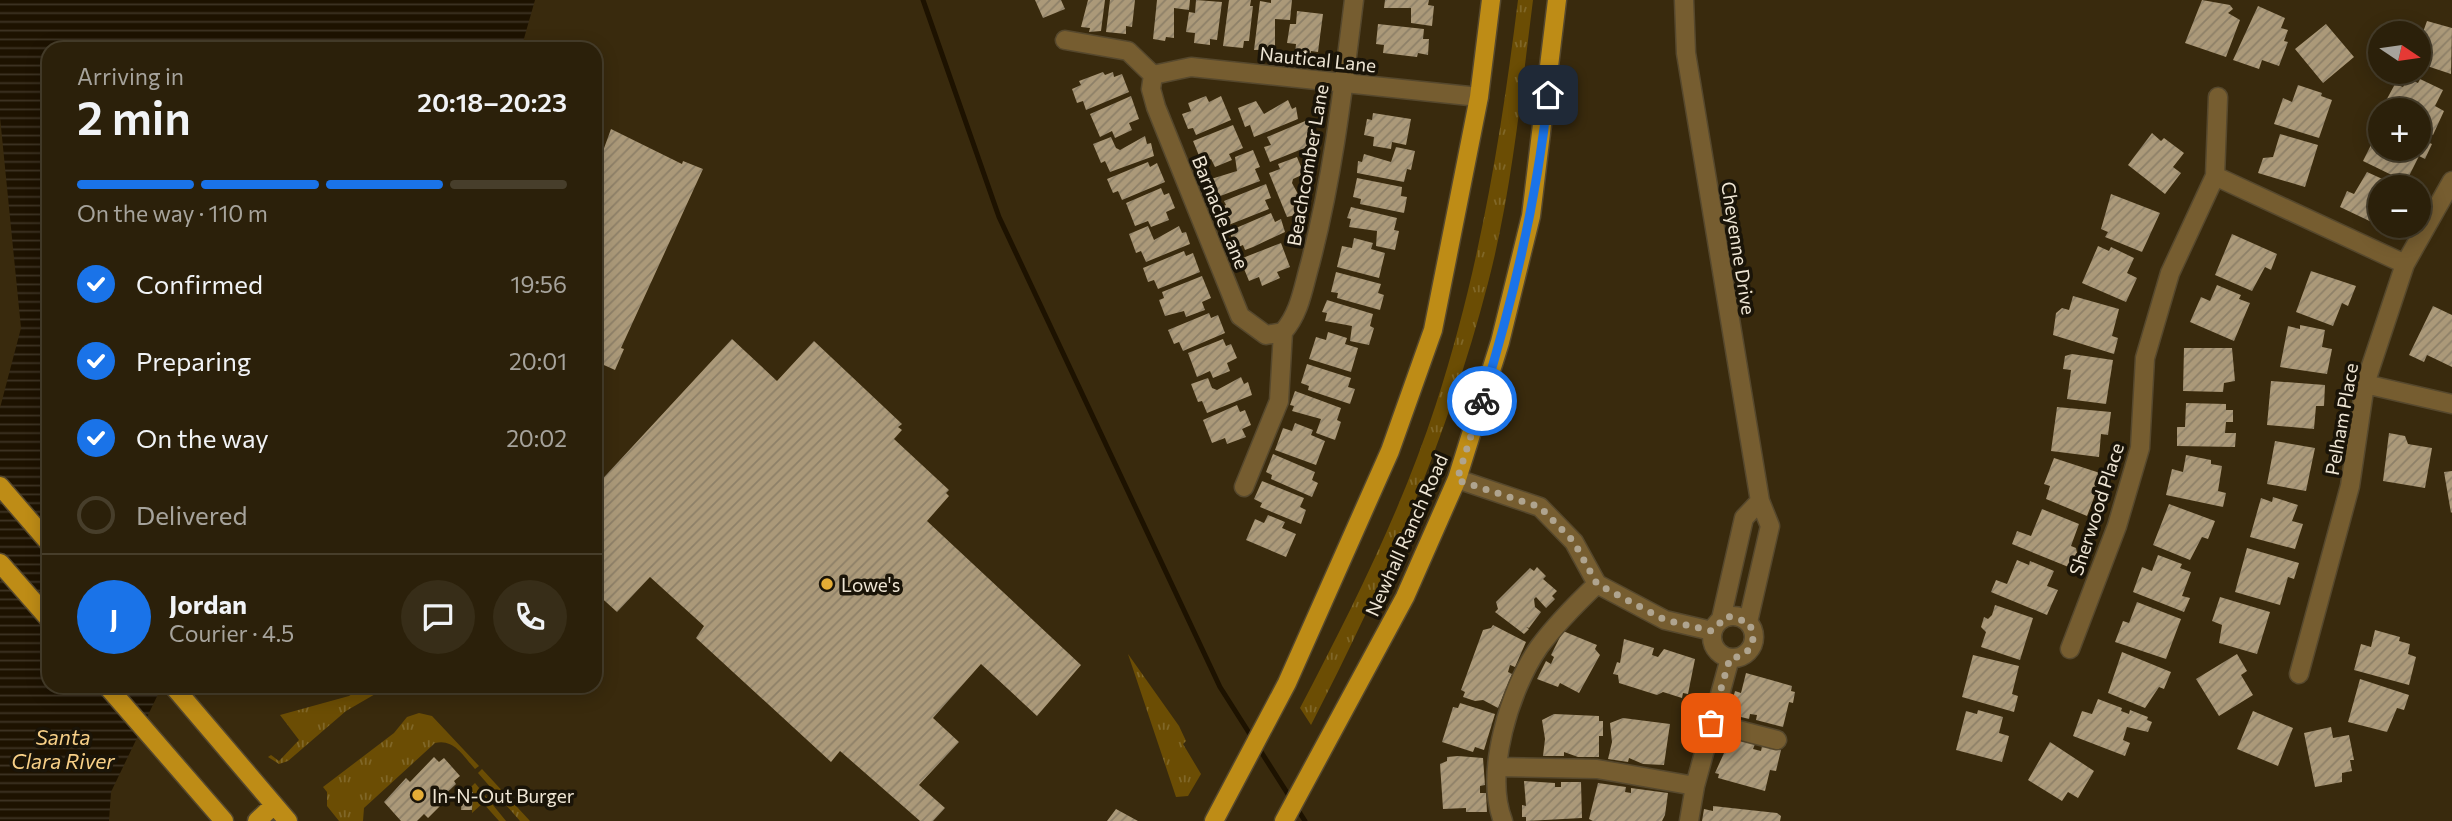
<!DOCTYPE html>
<html lang="en">
<head>
<meta charset="utf-8">
<style>
	:root { --surface:#2b200a; --page:#372d18; --text:#f1f3f6; --muted:#a6a39c; --line:#473e2b; --accent:#1a73e8 }
	body { margin:0; font-family:Commissioner,sans-serif; background:var(--page); color:var(--text); height:100vh; display:flex; flex-direction:column; font-size:26px; white-space:nowrap }
	* { box-sizing:border-box; margin:0 }
	p { font-size:23px; color:var(--muted) }
	.icon { flex:none; width:38px; height:38px; fill:none; stroke:currentColor; stroke-width:2; stroke-linecap:round; stroke-linejoin:round }
	.map { position:relative; flex:1; overflow:hidden }
	.drawer { position:absolute; left:42px; top:42px; width:560px; height:651px; display:flex; flex-direction:column; background:var(--surface); border-radius:21px; box-shadow:0 4px 18px #0003,0 0 0 2px var(--line) }
	.drawer>* { flex:none }
	.needle { width:46px; rotate:103deg }
	.fabs { position:absolute; left:2368px; top:21px; display:grid; gap:14px }
	.fabs a { display:grid; place-items:center; width:63px; height:63px; border-radius:50%; background:var(--surface); box-shadow:0 4px 18px #0003,0 0 0 2px var(--line); font-size:35px }
	.pin { position:absolute; display:grid; place-items:center; width:60px; height:60px; color:#fff; margin:-30px; border-radius:14px; box-shadow:0 4px 10px #0006 }
	.courier { position:absolute; display:grid; place-items:center; width:70px; height:70px; margin:-35px; border:5px solid #1a73e8; border-radius:50%; background:#fff; color:#222; box-shadow:0 2px 9px #0007 }
	.head em { font-style:normal; font-weight:600 }
	.head div { display:flex; flex-direction:column-reverse }
	.head { display:flex; align-items:center; justify-content:space-between; height:119px; padding:0 35px }
	h1 { font-size:46px; font-weight:600; line-height:52px }
	.bar { display:grid; grid-template-columns:repeat(4,1fr); gap:10px 7px; align-content:center; height:84px; padding:0 35px }
	.bar i { height:9px; border-radius:5px; background:var(--line) }
	.bar .on { background:var(--accent) }
	.bar p { grid-column:span 4 }
	.line { display:flex; align-items:center; gap:18px; padding:0 35px; border-top:2px solid var(--line) }
	.line div { flex:1 }
	.round { display:grid; place-items:center; flex:none; width:74px; height:74px; border-radius:37px; background:var(--page) }
	ol { padding:0 35px; list-style:none }
	li { display:flex; align-items:center; gap:21px; height:77px }
	li p { margin-inline-start:auto }
	li .icon { padding:7px; border-radius:50%; background:var(--accent); color:#fff; stroke-width:4 }
	li:last-child { color:var(--muted) }
	li i { width:38px; height:38px; border:4px solid var(--line); border-radius:50% }
	.map>svg:first-child { display:block }
</style>
</head>
<body>
<div class="map">
<svg width="2452" height="821" viewBox="0 0 2452 821">
	<defs>
		<pattern id="grass-tufts" width="24" height="20" patternUnits="userSpaceOnUse" patternTransform="scale(1.75)"><rect width="24" height="20" fill="#6b4d04"/><path d="M3 7l-1-3M5 7V3M7 7l1-3M15 17l-1-3M17 17v-4M19 17l1-3" fill="none" stroke="#806728"/></pattern>
		<pattern id="water-rules" width="6" height="5" patternUnits="userSpaceOnUse" patternTransform="scale(1.75)"><rect width="6" height="5" fill="#1d1200"/><path d="M0 2.5h6" fill="none" stroke="#3e3424"/></pattern>
		<pattern id="building-hatch" width="6" height="6" patternUnits="userSpaceOnUse" patternTransform="scale(1.75)"><rect width="6" height="6" fill="#ab9979"/><path d="M-1 1l2-2M0 6l6-6M5 7l2-2" fill="none" stroke="#8d8068"/></pattern>
	</defs>
	<rect width="100%" height="100%" fill="#392a0d"/>
	<!-- grass -->
	<path fill="url(#grass-tufts)" d="M1518,0H1533C1521,94 1512,191 1488,283C1448,438 1384,583 1311,725L1300,708C1351,611 1402,509 1436,404C1479,272 1501,137 1518,0Z
		M1128,654L1179,726L1186,741L1183,744L1201,774L1188,796L1176,797Z
		M365,686H389L346,711L288,761L279,764L268,757L271,755L279,761L299,740L280,715L349,696Z
		M419,713L432,716L479,766L475,769C464,757 454,738 435,743L364,808L363,821H339L327,806V792L323,787L394,733L407,717Z
		M482,769L530,821H520L478,773Z
		M475,783L506,821H499L483,803L472,813L473,792L467,791Z"/>
	<!-- water -->
	<path fill="url(#water-rules)" d="M0,0H535L521,49H49V686H162L111,792L109,821H0V408L21,328L0,117Z"/>
	<g fill="none" stroke-linecap="round" stroke-linejoin="round">
		<!-- stream -->
		<path stroke="#1d1200" stroke-width="5" d="M923,0L999,217L1220,687L1253,739
			M1258,747L1305,821"/>
	</g>
	<!-- building -->
	<path fill="url(#building-hatch)" d="M1035,0H1061L1065,9L1043,18Z
		M1088,0H1105L1101,31L1089,32L1090,28L1081,27Z
		M1110,0H1135L1132,27L1126,26V34L1106,32Z
		M1157,0H1190L1189,10L1174,8V38L1166,37L1165,41L1153,39Z
		M1196,0L1222,2L1217,40L1210,39V45L1194,43L1195,33L1186,32L1189,12L1195,13Z
		M1229,0H1251L1250,6H1253L1249,41H1244L1243,48L1223,46Z
		M1271,0H1292L1290,20L1275,19V49L1254,50L1260,1L1271,3Z
		M1385,0H1429L1428,5L1434,6L1432,26L1411,23V8H1384Z
		M2202,0L2230,5L2233,9L2228,13L2240,20L2226,57L2185,43Z
		M2258,6L2285,18L2281,28L2288,30L2284,41L2288,42L2279,66L2262,60L2259,69L2233,60Z
		M1297,11L1323,14L1318,52L1311,51L1310,56L1295,55L1296,44L1287,43L1290,24H1296Z
		M2427,21L2452,28L2451,74L2418,63V46Z
		M1378,24L1424,29L1423,39H1429L1428,55L1418,53L1417,57L1383,53L1384,45L1376,44Z
		M2326,24L2354,57L2323,83L2295,49Z
		M1103,72L1105,75L1113,72L1114,77L1122,74L1129,92L1086,110L1083,101L1077,103L1072,89L1081,85L1079,81Z
		M2408,78L2418,83L2420,79L2443,90L2435,106L2444,111L2433,135L2418,129V110L2382,108L2395,84L2403,87Z
		M2298,85L2322,93L2321,96L2332,100L2319,138L2274,124L2283,98L2292,102Z
		M1131,96L1139,119L1129,123L1132,130L1115,138L1112,131L1100,137L1090,114Z
		M1206,96L1209,102L1221,96L1231,120L1196,135L1193,128L1188,129L1182,114L1191,111L1188,103Z
		M1288,100L1292,109L1296,107L1298,119L1254,137L1250,125L1245,127L1238,108L1256,101L1264,114Z
		M1373,113L1411,119L1406,145L1392,142L1391,149L1373,146L1374,137L1364,135L1367,119L1372,120Z
		M1310,119L1318,138L1310,141L1312,145L1270,162L1264,147L1271,145L1267,137Z
		M1233,125L1243,148L1229,154L1232,160L1215,167L1211,159L1202,163L1193,141Z
		M2380,127V149H2418V138L2432,144L2425,159L2419,156L2406,182L2363,161Z
		M611,129L682,164L683,161L703,169L621,348L624,349L615,370L595,361V173Z
		M2152,133L2161,141L2164,138L2184,153L2173,167L2181,173L2165,194L2128,165Z
		M2280,134L2318,145L2305,187L2258,173L2263,158L2273,157Z
		M1145,136L1147,144L1151,143L1154,156L1110,172L1105,161L1101,163L1093,144L1111,137L1116,148L1120,150Z
		M1396,147L1415,151L1411,170L1407,169L1404,182L1357,173L1358,161L1362,162L1364,154L1391,162Z
		M1253,150L1260,167L1255,169L1260,181L1215,198L1209,187L1213,186L1211,179L1237,171L1235,157Z
		M1297,157L1304,174L1293,179L1292,183L1305,207L1298,210L1300,214L1287,217L1269,173L1280,169L1278,164Z
		M1148,162L1150,167L1157,163L1165,182L1122,200L1118,191L1113,193L1107,179Z
		M2367,172L2400,187H2380V226L2340,207L2347,191L2354,194Z
		M1357,178L1402,187L1401,196L1407,197L1404,213L1360,204L1361,199L1353,197Z
		M1266,184L1271,198L1265,200L1269,209L1226,226L1219,208L1226,205L1224,201Z
		M1161,188L1164,195L1169,193L1175,208L1166,212L1169,220L1151,227L1148,221L1135,226L1126,203Z
		M2111,194L2160,213L2142,252L2105,237L2108,232L2101,229Z
		M1351,207L1397,218L1394,230L1399,231L1395,250L1376,246L1377,231L1349,227L1351,219L1347,218Z
		M1271,213L1275,222L1281,219L1285,232L1253,247L1245,250L1243,245L1236,248L1229,231Z
		M1148,226L1154,240L1179,226L1182,233L1186,232L1190,244L1146,262L1141,251L1136,253L1129,234Z
		M2232,234L2277,254L2271,270L2265,267L2252,291L2215,275Z
		M1354,238L1373,243L1371,249L1385,253L1379,278L1337,267L1342,246L1352,248Z
		M1281,243L1290,267L1277,272L1280,278L1262,286L1259,277L1249,281L1240,259Z
		M2098,246L2109,251L2111,247L2134,258L2127,273L2137,278L2126,302L2082,283Z
		M1184,251L1186,256L1193,253L1200,272L1158,289L1154,280L1148,282L1143,268Z
		M2311,271L2356,286L2348,306L2342,303L2333,326L2296,312Z
		M1336,272L1381,284L1378,293L1384,295L1380,310L1337,298L1338,293L1331,292Z
		M1202,276L1211,298L1202,302L1205,310L1186,317L1184,311L1165,316L1159,300L1164,298L1162,292Z
		M2217,285L2241,295L2239,299L2250,303L2234,341L2190,322L2201,297L2210,301Z
		M2073,296L2119,309L2112,336L2118,338L2114,354L2053,335L2056,313L2062,308L2069,310Z
		M1327,300L1373,314L1370,326L1374,328L1369,345L1350,341L1352,326L1325,321L1327,313L1322,312Z
		M2433,306L2452,315V367L2427,355L2424,362L2409,355Z
		M1209,313L1211,318L1218,315L1225,333L1183,351L1179,342L1174,344L1168,330Z
		M2300,325L2325,330L2322,347L2332,349L2327,374L2280,367L2288,326L2300,329Z
		M1328,332L1347,338L1345,344L1358,348L1351,372L1309,359L1316,337L1326,340Z
		M732,339L777,381L814,341L902,424L898,427L902,430L894,439L949,490L946,493L949,496L927,521L1081,665L1037,716L981,664L933,718L959,742L919,785L945,808L933,821H920L840,751L831,762L696,638L704,626L650,577L617,612L595,592V487Z
		M1223,339L1226,346L1231,344L1237,358L1227,363L1230,371L1213,378L1210,371L1197,377L1188,353Z
		M2184,348H2232L2235,381L2224,383L2223,392L2183,391Z
		M2072,354L2113,360L2106,404L2067,399L2071,370L2063,369L2065,356Z
		M1307,364L1351,378L1348,387L1355,389L1350,404L1308,390L1309,386L1301,383Z
		M1241,377L1244,384L1248,382L1252,395L1207,413L1202,401L1198,402L1191,384L1208,378L1212,388L1217,390Z
		M2271,381L2325,385L2324,406H2316L2314,429L2267,425Z
		M1295,391L1341,408L1337,420L1341,422L1335,440L1316,433L1321,419L1292,411L1294,406L1290,405Z
		M2186,403L2226,404V410H2233V422H2226L2225,433H2236L2235,447L2177,446V427H2185Z
		M1237,405L1240,412L1245,410L1251,425L1242,429L1246,437L1227,444L1225,438L1212,443L1203,420Z
		M2057,407L2111,412L2108,435L2101,434L2099,457L2051,451Z
		M1295,423L1313,430L1311,435L1325,441L1316,465L1275,450L1283,428L1292,431Z
		M2389,433L2405,436L2408,444L2432,448L2425,488L2383,481Z
		M2275,441L2315,448L2306,491L2267,484Z
		M1273,454L1315,472L1312,480L1318,483L1312,497L1271,479L1272,475L1266,472Z
		M2186,455L2211,460V464L2222,466L2218,491L2226,493L2223,507L2166,495L2172,469L2183,472Z
		M2054,458L2103,474L2087,516L2046,499L2050,486L2044,484Z
		M2452,471V512L2451,513L2444,472Z
		M1262,481L1304,498L1300,507L1306,510L1301,524L1260,507L1262,503L1254,499Z
		M2273,497L2298,505L2292,521L2303,524L2295,549L2250,537L2261,498L2272,502Z
		M2169,504L2215,521L2208,539L2202,537L2190,560L2153,545Z
		M2042,509L2079,524L2071,546L2076,548L2077,553L2071,568L2012,544L2017,531L2031,536Z
		M1268,515L1285,522L1282,528L1296,534L1286,557L1246,540L1255,519L1264,523Z
		M2247,548L2299,563L2294,579L2288,577L2280,605L2235,592Z
		M2158,555L2182,564L2180,568L2191,572L2182,596L2190,598L2184,612L2133,592L2142,567L2152,571Z
		M2017,560L2029,565L2030,561L2054,571L2047,586L2058,590L2047,615L1991,592L1996,580L2007,584Z
		M1537,567L1546,576L1543,579L1557,591L1552,596L1555,599L1546,608L1536,597L1534,599L1535,607L1541,612L1529,628L1526,627L1529,629L1524,634L1495,612L1498,609L1496,602L1530,568L1534,571Z
		M2220,597L2270,612L2257,654L2219,643L2222,625L2212,621Z
		M2137,602L2181,619L2166,659L2115,642L2123,621L2129,623Z
		M1995,605L2033,618L2020,660L1981,647L1986,632L1981,627L1984,617L1988,619L1992,615Z
		M1493,625L1526,642L1515,667L1510,665L1508,672L1512,674L1498,708L1483,700L1475,701L1463,697L1465,692L1461,690L1483,630L1491,628Z
		M2375,630L2400,637L2399,641L2410,644L2408,654L2416,657L2409,685L2354,670L2361,644L2371,647Z
		M1563,631L1597,645L1595,649L1600,655L1579,693L1560,683L1558,687L1537,679L1546,661L1551,664L1554,657L1551,655Z
		M1624,639L1654,648L1652,655L1658,657L1664,649L1695,659L1688,694L1683,693L1682,698L1663,692L1657,695L1619,683L1618,675L1613,674L1617,662L1620,663Z
		M2122,652L2171,672L2164,689L2159,687L2145,708L2108,693Z
		M2237,654L2247,671L2241,675L2253,695L2219,716L2196,679Z
		M1973,655L2019,666L2012,694L2018,696L2014,712L1962,697Z
		M1746,673L1792,686L1791,691L1795,692L1793,703L1789,702L1783,727L1756,720L1757,715L1750,714L1749,719L1729,714L1735,691L1741,693Z
		M2360,679L2409,695L2404,710L2397,708L2387,732L2348,722Z
		M2098,699L2122,708L2121,711L2129,714L2130,710L2148,717L2147,720L2152,722L2148,732L2127,727L2123,740L2130,743L2125,756L2073,736L2082,711L2092,714Z
		M1460,703L1495,714L1484,750L1475,747L1473,752L1442,742L1453,707L1458,708Z
		M1978,710L2003,717L1999,733L2009,736L2002,762L1956,750L1966,711L1977,714Z
		M2253,711L2293,728L2278,766L2237,749Z
		M1554,714L1599,716V721H1603V736H1599V757H1578L1564,752V756H1543L1545,739L1542,720Z
		M1623,718L1670,724L1664,765L1643,764L1629,758L1628,762L1608,759L1612,742L1610,723Z
		M2331,727L2333,738L2349,735L2354,760H2350L2352,771L2342,773V782L2315,787L2304,733Z
		M1724,737L1755,744L1753,749L1761,751L1762,746L1781,750L1776,771L1770,770L1765,791L1718,778L1719,774L1715,773L1724,753Z
		M2050,742L2094,771L2078,798L2068,792L2062,801L2028,780Z
		M1458,756L1483,758L1485,785L1480,786V793H1486L1487,812H1466V808L1443,809L1440,764L1447,761V757Z
		M434,757L439,762L444,758L460,776L454,781L456,784L436,803L440,806L428,818L424,814L417,821H401L384,802L406,778L410,782Z
		M1524,781L1555,783V787H1561V782H1581L1582,818L1526,821V817H1522V805L1526,806Z
		M1598,783L1626,787L1625,792L1631,793V788L1668,793L1665,815L1662,821H1593L1589,819Z
		M463,791L473,792L472,810H461Z
		M1713,806L1777,813L1781,816L1780,821H1702L1704,809L1713,811Z
		M1116,809L1138,821H1107Z"/>
	<g fill="none" stroke-linecap="round" stroke-linejoin="round">
		<!-- minor casing -->
		<g stroke="#56482d" stroke-width="21">
			<path id="minor" d="M1684,0L1686,53L1760,501L1770,526L1748,622
				M1065,40L1128,51L1153,75
				M1153,75L1191,67L1479,97
				M1153,75L1151,89L1156,107L1240,316L1266,335L1283,332
				M2215,176L2405,264
				M1283,332C1300,313 1303,288 1310,264C1333,177 1343,89 1354,0
				M2365,384L2452,404
				M1457,479L1540,507L1574,542L1597,584L1665,620L1712,631
				M1244,487L1279,401L1283,332
				M1712 637a21 21 0 1 1 42 0a21 21 0 1 1-42 0Z
				M1721,619L1744,518L1760,501
				M2070,649L2117,526L2140,448L2145,358L2170,273L2215,176L2218,97
				M2299,674L2350,486L2365,384L2405,264L2452,181
				M1711,723L1777,740
				M1497,767L1597,769L1695,786
				M1503,821C1484,772 1510,689 1539,647C1556,624 1576,604 1597,584
				M1689,821L1695,786L1730,658"/>
		</g>
		<!-- major casing -->
		<g stroke="#56482d" stroke-width="21">
			<path id="major" d="M0,486L49,543
				M0,563L49,619
				M107,686L224,821
				M173,686L288,821
				M257,821L274,805
				M1214,821L1287,683L1390,451L1433,330L1479,97L1491,0
				M1284,821L1405,597L1457,479L1500,342L1531,216L1557,0"/>
		</g>
		<!-- minor -->
		<use href="#minor" stroke="#765d30" stroke-width="18"/>
		<!-- major -->
		<use href="#major" stroke="#be8c16" stroke-width="18"/>
	</g>
	<g fill="none" stroke-linecap="round" stroke-linejoin="round">
		<!-- done -->
		<path stroke="#afa48f" stroke-width="7" stroke-dasharray="0 12.6" d="M1482,401L1457,480L1540,507L1574,542L1597,584L1665,620L1712,631L1727,616L1748,622C1759,639 1751,657 1730,658L1711,723"/>
		<!-- route -->
		<path stroke="#1a73e8" stroke-width="9" d="M1482,401C1513,301 1537,200 1548,95"/>
	</g>
	<!-- markers -->
	<g fill="#e5ad36" stroke="#1a1408" stroke-width="2.5">
		<circle cx="827" cy="584" r="7"/>
		<circle cx="418" cy="795" r="7"/>
	</g>
	<g text-anchor="middle" dominant-baseline="central" stroke-width="7" stroke-linejoin="round" paint-order="stroke">
		<!-- street labels -->
		<g font-size="19" fill="#efe6d5" stroke="#1a1408">
			<text transform="translate(1318 59) rotate(6)">Nautical Lane</text>
			<text transform="translate(1307 165) rotate(-80)">Beachcomber Lane</text>
			<text transform="translate(1221 212) rotate(68)">Barnacle Lane</text>
			<text transform="translate(1739 248) rotate(81)">Cheyenne Drive</text>
			<text transform="translate(2341 419) rotate(-80)">Pelham Place</text>
			<text transform="translate(2096 509) rotate(-72)">Sherwood Place</text>
			<text transform="translate(1406 535) rotate(-66)">Newhall Ranch Road</text>
		</g>
		<!-- poi labels -->
		<g font-size="19" fill="#efe6d5" stroke="#1a1408" text-anchor="start">
			<text x="841" y="584">Lowe's</text>
			<text x="432" y="795">In-N-Out Burger</text>
		</g>
		<!-- water labels -->
		<g font-size="21" font-style="italic" fill="#f8d087" stroke="#1a1408">
			<text x="63" y="736">Santa<tspan x="63" dy="24">Clara River</tspan></text>
		</g>
	</g>
</svg>
<div class="fabs">
<a><svg class="needle" viewBox="-14 -14 28 28"><path d="M0-13l5 13h-10z" fill="#e53935"/><path d="M0 13l5-13h-10z" fill="#a6a39c"/></svg></a>
<a>+</a>
<a>−</a>
</div>
<div class="pin" style="left:1711px;top:723px;background:#ea580c"><svg class="icon" aria-label="bag" viewBox="0 0 24 24"><path d="M5 8h14l-1 12H6zM9 8a3 3 0 0 1 6 0"/></svg></div>
<div class="pin" style="left:1548px;top:95px;background:#1f2937"><svg class="icon" aria-label="home" viewBox="0 0 24 24"><path d="M3 11l9-7 9 7M6 9v11h12V9"/></svg></div>
<div class="courier" style="left:1482px;top:401px"><svg class="icon" aria-label="bike" viewBox="0 0 24 24"><circle cx="6" cy="16" r="4"/><circle cx="18" cy="16" r="4"/><path d="M6 16l4-8h5l3 8M10 8l3 8H6M13 5h3"/></svg></div>
<section class="drawer">
<div class="head"><div><h1>2 min</h1><p>Arriving in</p></div><em>20:18–20:23</em></div>
<div class="bar"><i class="on"></i><i class="on"></i><i class="on"></i><i></i><p>On the way · 110 m</p></div>
<ol>
<li><svg class="icon" aria-label="check" viewBox="0 0 24 24"><path d="M5 12l5 5 9-10"/></svg>Confirmed<p>19:56</p></li>
<li><svg class="icon" aria-label="check" viewBox="0 0 24 24"><path d="M5 12l5 5 9-10"/></svg>Preparing<p>20:01</p></li>
<li><svg class="icon" aria-label="check" viewBox="0 0 24 24"><path d="M5 12l5 5 9-10"/></svg>On the way<p>20:02</p></li>
<li><i></i>Delivered</li>
</ol>
<div class="line" style="height:126px"><b class="round" style="background:var(--accent);color:#fff">J</b><div><b>Jordan</b><p>Courier · 4.5</p></div><a class="round"><svg class="icon" aria-label="chat" viewBox="0 0 24 24"><path d="M4 5h16v11H9l-5 4z"/></svg></a><a class="round"><svg class="icon" aria-label="phone" viewBox="0 0 24 24"><path d="M5 4h4l2 5-3 2q2 4 5 5l2-3 5 2v4C11 20 4 13 5 4z"/></svg></a></div>
</section>
</div>
</body>
</html>
